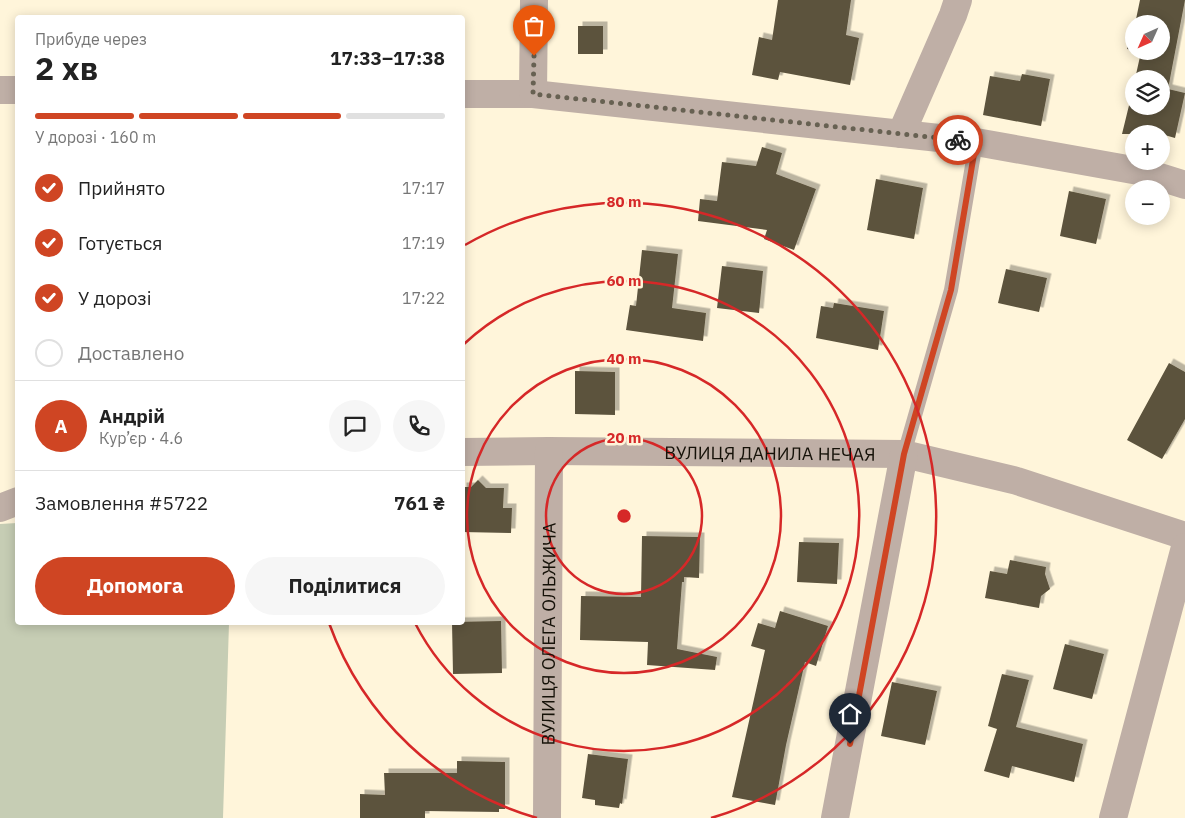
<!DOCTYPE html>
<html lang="uk">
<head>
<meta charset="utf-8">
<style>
	:root { --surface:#fff; --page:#f6f6f6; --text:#222; --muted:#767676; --line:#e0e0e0; --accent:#cf4523 }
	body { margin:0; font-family:"IBM Plex Sans",sans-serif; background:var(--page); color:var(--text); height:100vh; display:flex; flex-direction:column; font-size:19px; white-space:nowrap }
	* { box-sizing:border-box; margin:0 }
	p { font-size:16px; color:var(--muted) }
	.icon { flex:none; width:28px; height:28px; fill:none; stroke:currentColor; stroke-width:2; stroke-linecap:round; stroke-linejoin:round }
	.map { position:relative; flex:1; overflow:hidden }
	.details { position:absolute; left:15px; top:15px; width:450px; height:610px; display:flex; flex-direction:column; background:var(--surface); border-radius:5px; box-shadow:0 2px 12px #0003 }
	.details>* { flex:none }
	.needle { width:32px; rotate:225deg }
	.fabs { position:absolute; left:1125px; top:15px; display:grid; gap:10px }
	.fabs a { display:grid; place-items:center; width:45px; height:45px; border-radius:50%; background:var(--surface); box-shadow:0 2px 12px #0003; font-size:25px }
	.pin { position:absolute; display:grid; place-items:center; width:42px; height:42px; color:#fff; margin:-51px -21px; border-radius:50% 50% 50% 0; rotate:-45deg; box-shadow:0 0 5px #0007 }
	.pin .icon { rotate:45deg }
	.courier { position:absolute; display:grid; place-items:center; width:50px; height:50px; margin:-25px; border:4px solid #cf4523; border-radius:50%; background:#fff; color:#222; box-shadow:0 1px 6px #0007 }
	.headline em { font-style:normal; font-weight:700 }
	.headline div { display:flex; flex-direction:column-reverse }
	.headline { display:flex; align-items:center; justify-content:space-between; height:85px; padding:0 20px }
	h1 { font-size:32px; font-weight:700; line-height:38px }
	.bar { display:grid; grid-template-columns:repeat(4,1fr); gap:8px 5px; align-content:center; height:60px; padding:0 20px }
	.bar i { height:6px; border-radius:4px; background:var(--line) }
	.bar .selected { background:var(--accent) }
	.bar p { grid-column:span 4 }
	.line { display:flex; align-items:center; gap:12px; padding:0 20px; border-top:1px solid var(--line) }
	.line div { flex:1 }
	.round { display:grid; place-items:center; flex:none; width:52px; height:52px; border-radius:26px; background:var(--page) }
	ol { padding:0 20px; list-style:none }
	li { display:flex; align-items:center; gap:15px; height:55px }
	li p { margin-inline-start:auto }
	li .icon { padding:5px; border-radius:50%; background:var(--accent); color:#fff; stroke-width:4 }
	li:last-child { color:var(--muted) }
	li i { width:28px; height:28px; border:2px solid var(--line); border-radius:50% }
	.button { display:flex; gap:10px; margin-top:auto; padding:10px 20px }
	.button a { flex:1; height:58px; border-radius:30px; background:var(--accent); color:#fff; font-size:20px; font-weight:700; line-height:58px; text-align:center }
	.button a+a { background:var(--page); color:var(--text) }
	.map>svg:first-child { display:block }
</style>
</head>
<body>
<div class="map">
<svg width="1185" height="818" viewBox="0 0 1185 818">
	<defs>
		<filter id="shadow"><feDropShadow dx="4.5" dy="-4.5" stdDeviation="0" flood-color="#0004"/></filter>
	</defs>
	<rect width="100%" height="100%" fill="#fff5da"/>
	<!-- green -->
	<path fill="#c6cdb4" d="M17,523L18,622L229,623L223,818H0V524Z"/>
	<!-- building -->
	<path fill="#5c533d" filter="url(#shadow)" d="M778,0H851L846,35L859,38L850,85L780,72L778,80L752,75L759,37L772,40Z
		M1140,0H1185L1168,89L1185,93L1175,138L1161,134H1122L1134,85V106H1161V79H1135L1141,52L1139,51H1161V24H1135Z
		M578,26H603V54H578Z
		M1132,27H1134V50L1127,49Z
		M1022,74L1050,79L1041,126L983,115L990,76L1020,81Z
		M762,147L782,153L776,174L816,189L794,250L764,239L767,230L698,221L700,199L717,201L722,162L756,166Z
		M876,179L923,188L914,239L867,230Z
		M1069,191L1106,199L1096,244L1060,236Z
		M642,250L678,254L672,308L706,313L703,341L626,330L630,305L636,306Z
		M722,266L763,271L759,313L717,308Z
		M1006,269L1047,278L1039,312L998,303Z
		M834,303L884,311L878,350L816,338L821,306L833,308Z
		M1169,363L1185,372V419L1162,459L1127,440Z
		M575,371L615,372V415L575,414Z
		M478,480L486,488H504L503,508H512L511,533L462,532V487H471Z
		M642,536L700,537L699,578L684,577V582H682L677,649L717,657L715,670L647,665L648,642L580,640L581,596L641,597Z
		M799,542L839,543L837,584L797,582Z
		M1010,560L1046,567L1045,574L1050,589L1041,596L1039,608L985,598L990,571L1007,574Z
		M780,611L828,626L816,666L805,662L786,745L775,805L732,797L765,650L751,646L758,623L775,628Z
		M501,621L502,673L453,674L452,622Z
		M1065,644L1104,654L1092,699L1053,689Z
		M1002,674L1029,680L1016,727L1083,744L1074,782L1012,766L1009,778L984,771L997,729L988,726Z
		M892,682L937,691L925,745L881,736Z
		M588,754L628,759L622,804L620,803L619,808L595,805V800L582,798Z
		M457,761L505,762V809H499V812L425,811V818H360V794L385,795L384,773H457Z"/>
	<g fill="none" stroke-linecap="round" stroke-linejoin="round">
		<!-- service -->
		<path stroke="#bfafa6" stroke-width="14" d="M904,454L951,290L976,142"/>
		<!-- minor -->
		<g stroke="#bfafa6" stroke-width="28">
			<path d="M0,90H18"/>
			<path d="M462,94H533L976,142L1144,172L1185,185"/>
			<path d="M533,94L534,0"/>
			<path d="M901,134L953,15L958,0"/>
			<path id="s1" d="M462,452L549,451L904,454L1017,481L1185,536"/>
			<path d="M0,508L18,501"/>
			<path id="s2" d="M547,818L549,451"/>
			<path d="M835,818L904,454"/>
			<path d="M1113,818L1185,547"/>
		</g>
	</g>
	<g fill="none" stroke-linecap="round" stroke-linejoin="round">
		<!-- done -->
		<path stroke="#676152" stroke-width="5" stroke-dasharray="0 9" d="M534,56L533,94L958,140"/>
		<!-- route -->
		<path stroke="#cf4523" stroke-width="6" d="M850,744L904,454L951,290L976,142L958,140"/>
	</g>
	<!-- distance rings -->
	<g fill="none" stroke="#d62828" stroke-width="2.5">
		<circle cx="624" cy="516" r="78"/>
		<circle cx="624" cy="516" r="157"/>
		<path d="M464 344A235 235 0 1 1 415 623"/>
		<path d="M537 818A314 314 0 0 1 329 623M465 245A314 314 0 1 1 711 818"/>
	</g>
	<g text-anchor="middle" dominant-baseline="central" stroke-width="5" stroke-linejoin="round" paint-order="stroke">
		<!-- street labels -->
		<g font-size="18" fill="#151108" stroke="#fff5da">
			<text stroke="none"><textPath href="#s1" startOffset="308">ВУЛИЦЯ ДАНИЛА НЕЧАЯ</textPath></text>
			<text stroke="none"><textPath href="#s2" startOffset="184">ВУЛИЦЯ ОЛЕГА ОЛЬЖИЧА</textPath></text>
		</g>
	</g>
	<circle cx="624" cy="516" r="8" fill="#d62828" stroke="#fff5da" stroke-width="2.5"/>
	<g font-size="15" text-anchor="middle" font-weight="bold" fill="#d62828" stroke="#fff5da" stroke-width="5" stroke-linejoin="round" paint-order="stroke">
		<text x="624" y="207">80 m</text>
		<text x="624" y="286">60 m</text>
		<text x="624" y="364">40 m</text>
		<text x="624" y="443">20 m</text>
	</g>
</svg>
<div class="fabs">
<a><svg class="needle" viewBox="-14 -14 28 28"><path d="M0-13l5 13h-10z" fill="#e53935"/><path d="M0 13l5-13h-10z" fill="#767676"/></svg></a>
<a><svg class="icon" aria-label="layers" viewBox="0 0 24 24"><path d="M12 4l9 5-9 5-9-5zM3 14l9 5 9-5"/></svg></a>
<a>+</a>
<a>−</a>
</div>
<div class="pin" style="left:534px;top:56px;background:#ea580c"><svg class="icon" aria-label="bag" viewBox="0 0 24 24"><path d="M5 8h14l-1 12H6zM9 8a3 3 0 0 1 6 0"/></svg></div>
<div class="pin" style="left:850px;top:744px;background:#1f2937"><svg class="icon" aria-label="home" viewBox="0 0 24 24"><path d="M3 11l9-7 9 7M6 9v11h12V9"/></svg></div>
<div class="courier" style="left:958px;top:140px"><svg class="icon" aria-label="bike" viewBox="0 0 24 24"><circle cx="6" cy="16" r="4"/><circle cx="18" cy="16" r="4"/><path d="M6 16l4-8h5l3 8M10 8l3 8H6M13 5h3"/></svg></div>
<section class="details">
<div class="headline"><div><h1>2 хв</h1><p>Прибуде через</p></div><em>17:33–17:38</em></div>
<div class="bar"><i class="selected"></i><i class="selected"></i><i class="selected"></i><i></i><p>У дорозі · 160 m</p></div>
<ol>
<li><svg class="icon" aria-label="check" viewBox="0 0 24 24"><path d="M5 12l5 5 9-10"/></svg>Прийнято<p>17:17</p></li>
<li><svg class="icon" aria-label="check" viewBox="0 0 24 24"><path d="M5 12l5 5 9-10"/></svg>Готується<p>17:19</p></li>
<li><svg class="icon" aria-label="check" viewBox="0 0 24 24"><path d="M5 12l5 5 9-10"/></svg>У дорозі<p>17:22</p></li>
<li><i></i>Доставлено</li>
</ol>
<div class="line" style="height:90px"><b class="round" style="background:var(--accent);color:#fff">А</b><div><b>Андрій</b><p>Кур’єр · 4.6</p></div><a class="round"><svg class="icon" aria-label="chat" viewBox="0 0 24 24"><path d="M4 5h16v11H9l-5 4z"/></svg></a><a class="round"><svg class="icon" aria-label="phone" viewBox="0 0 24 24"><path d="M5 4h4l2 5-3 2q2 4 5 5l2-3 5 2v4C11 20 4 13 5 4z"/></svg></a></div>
<div class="line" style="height:65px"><div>Замовлення #5722</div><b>761 ₴</b></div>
<div class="button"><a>Допомога</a><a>Поділитися</a></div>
</section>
</div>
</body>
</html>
